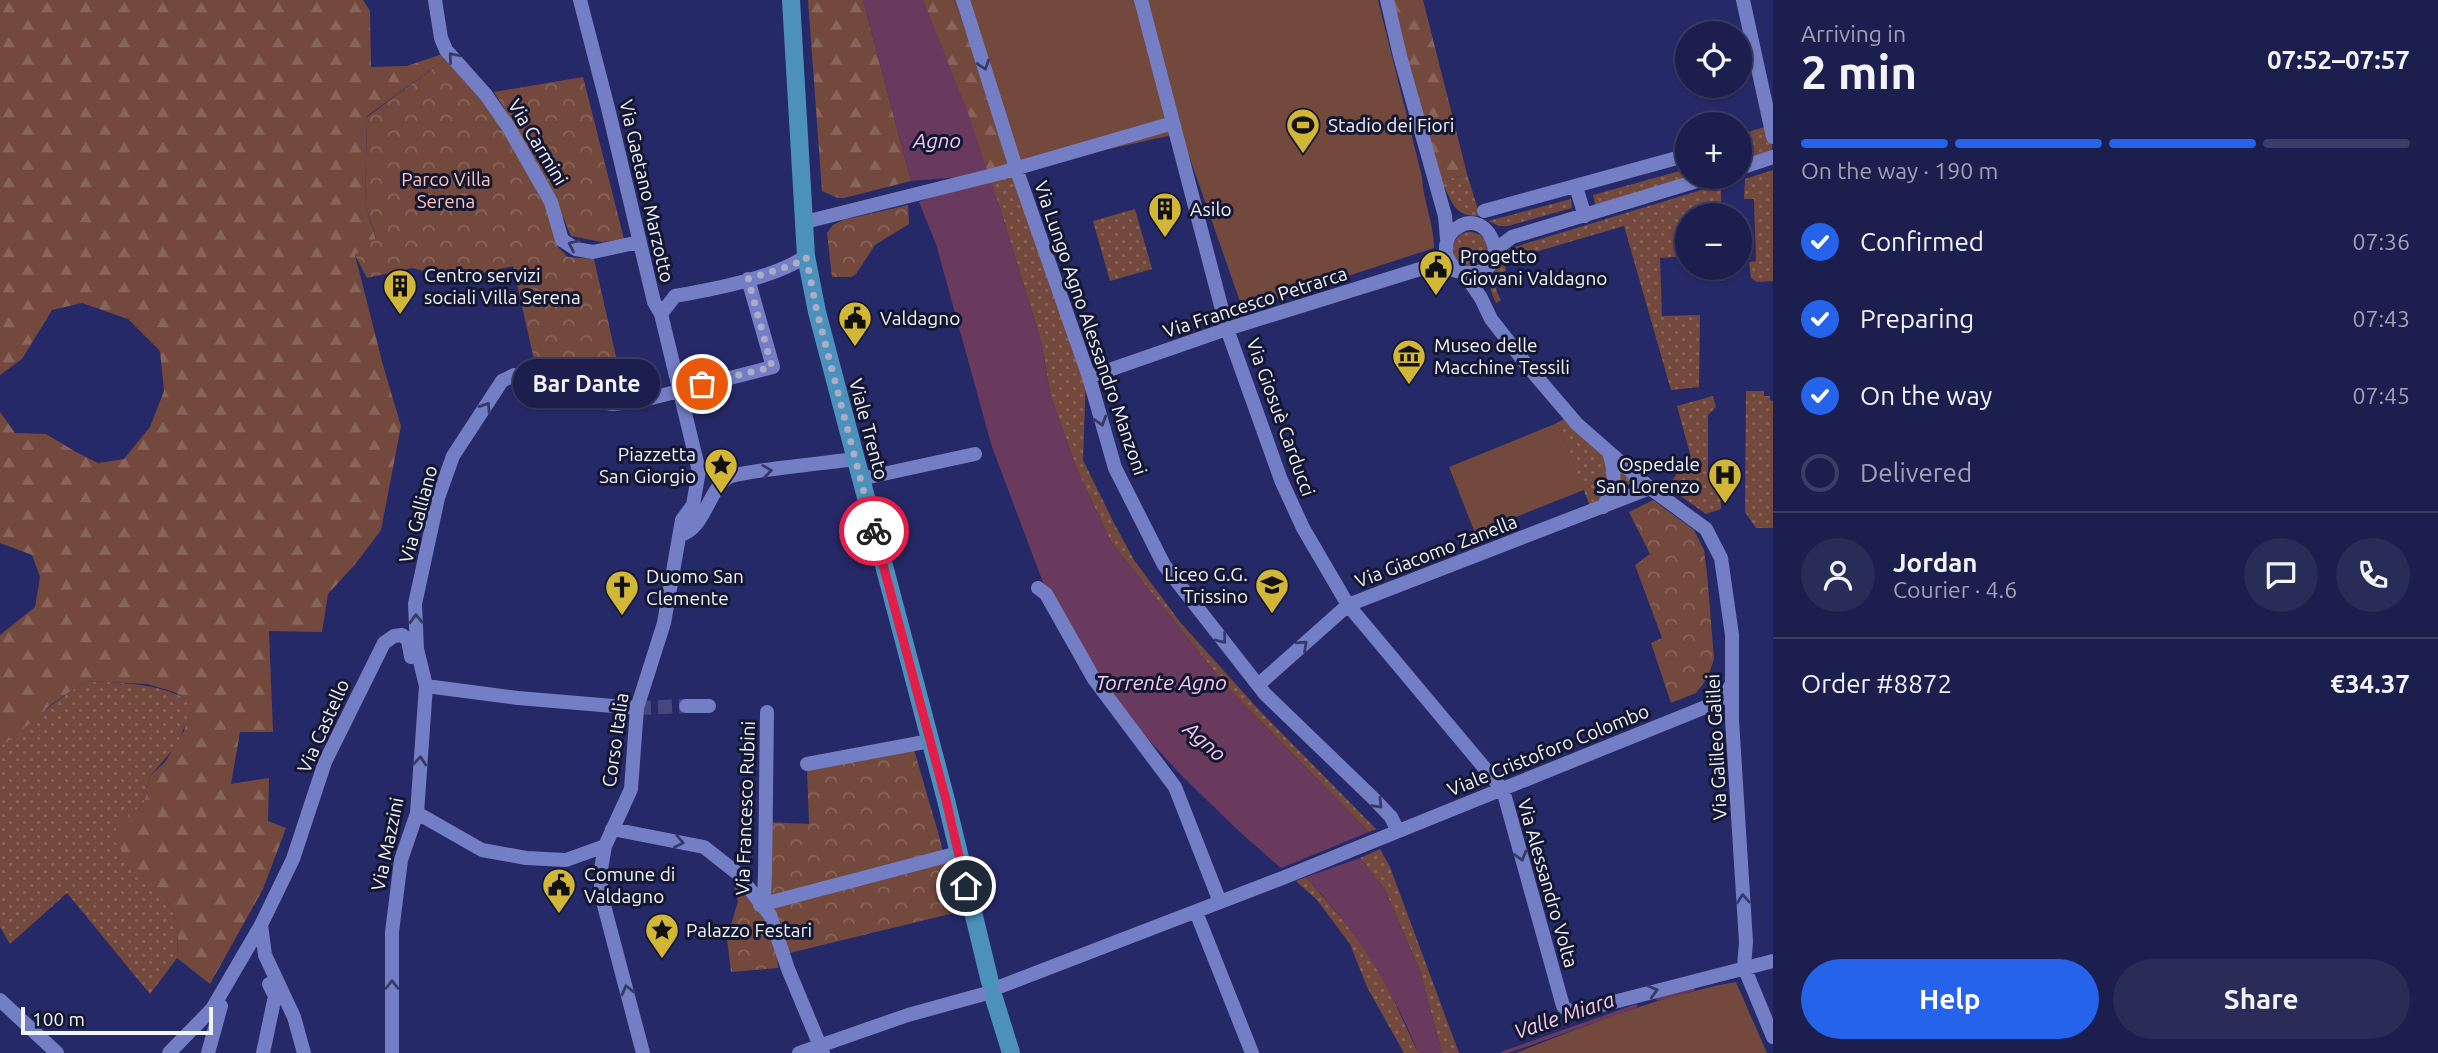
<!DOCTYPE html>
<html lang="en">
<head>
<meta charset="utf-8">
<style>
	:root { --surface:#1c1f4d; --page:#292c57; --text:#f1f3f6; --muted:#a0a2b6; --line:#3a3d65; --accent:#2563eb }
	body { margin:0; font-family:Ubuntu,sans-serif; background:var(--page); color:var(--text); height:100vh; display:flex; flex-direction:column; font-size:26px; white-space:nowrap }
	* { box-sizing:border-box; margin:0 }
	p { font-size:23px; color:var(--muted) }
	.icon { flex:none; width:38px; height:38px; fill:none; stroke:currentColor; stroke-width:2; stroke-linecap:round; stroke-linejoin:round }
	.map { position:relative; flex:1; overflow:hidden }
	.panel { display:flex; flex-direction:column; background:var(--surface); width:665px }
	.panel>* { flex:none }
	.fabs { position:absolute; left:1675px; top:21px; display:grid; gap:14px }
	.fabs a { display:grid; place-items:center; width:77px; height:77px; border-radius:50%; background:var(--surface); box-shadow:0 2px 5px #0004,0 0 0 2px var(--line); font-size:35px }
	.scale { position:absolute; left:21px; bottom:18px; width:192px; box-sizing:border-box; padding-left:7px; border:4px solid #f2f4fb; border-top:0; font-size:19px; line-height:24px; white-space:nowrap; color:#f2f4fb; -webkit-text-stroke:5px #141732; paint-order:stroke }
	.pin { position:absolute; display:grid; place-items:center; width:60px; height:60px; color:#fff; margin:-30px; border:4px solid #fff; border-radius:50%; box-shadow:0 2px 7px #0007 }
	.courier { position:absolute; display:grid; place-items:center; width:70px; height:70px; margin:-35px; border:5px solid #e11d48; border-radius:50%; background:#fff; color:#222; box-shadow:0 2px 9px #0007 }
	.bubble { position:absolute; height:49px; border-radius:24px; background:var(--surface); box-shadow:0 2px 5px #0004,0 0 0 2px var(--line); font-size:23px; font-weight:600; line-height:49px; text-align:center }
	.overview em { font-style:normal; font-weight:600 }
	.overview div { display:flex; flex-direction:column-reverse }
	.overview { display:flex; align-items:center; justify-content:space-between; height:119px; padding:0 28px }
	h1 { font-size:46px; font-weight:600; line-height:52px }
	.bar { display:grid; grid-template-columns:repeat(4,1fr); gap:10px 7px; align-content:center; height:84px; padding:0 28px }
	.bar i { height:9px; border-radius:5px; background:var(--line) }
	.bar .current { background:var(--accent) }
	.bar p { grid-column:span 4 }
	.line { display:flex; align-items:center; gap:18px; padding:0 28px; border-top:2px solid var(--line) }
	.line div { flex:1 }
	.round { display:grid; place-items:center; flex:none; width:74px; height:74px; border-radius:37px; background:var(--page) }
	ol { padding:0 28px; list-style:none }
	li { display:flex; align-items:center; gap:21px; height:77px }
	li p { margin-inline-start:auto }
	li .icon { padding:7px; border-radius:50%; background:var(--accent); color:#fff; stroke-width:4 }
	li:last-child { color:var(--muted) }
	li i { width:38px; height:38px; border:4px solid var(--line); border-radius:50% }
	.action { display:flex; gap:14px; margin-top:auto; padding:14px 28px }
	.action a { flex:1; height:80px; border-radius:42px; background:var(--accent); color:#fff; font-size:28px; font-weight:600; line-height:80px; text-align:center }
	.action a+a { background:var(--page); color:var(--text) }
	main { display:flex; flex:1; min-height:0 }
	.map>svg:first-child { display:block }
</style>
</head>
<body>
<main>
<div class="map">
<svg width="1773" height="1053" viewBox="0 0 1773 1053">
	<defs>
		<pattern id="grass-dots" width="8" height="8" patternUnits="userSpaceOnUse" patternTransform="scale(1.75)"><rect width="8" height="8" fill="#74493d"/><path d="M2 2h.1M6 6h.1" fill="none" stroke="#88645a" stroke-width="1.8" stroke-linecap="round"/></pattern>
		<pattern id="forest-firs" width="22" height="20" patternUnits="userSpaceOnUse" patternTransform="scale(1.75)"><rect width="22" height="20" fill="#74493d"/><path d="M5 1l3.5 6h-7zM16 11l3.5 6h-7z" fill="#88645a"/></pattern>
		<pattern id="park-crowns" width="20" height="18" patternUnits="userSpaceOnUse" patternTransform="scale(1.75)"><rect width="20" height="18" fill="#74493d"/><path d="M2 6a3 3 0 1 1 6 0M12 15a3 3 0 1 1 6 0" fill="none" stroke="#88645a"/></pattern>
	</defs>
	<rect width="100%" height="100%" fill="#262967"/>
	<!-- grass -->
	<path fill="url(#grass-dots)" d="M1770,125L1773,155L1740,165V135Z
		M1019,169L1086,376L1083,460L1114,523L1134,560L1180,622L1259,710L1376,829L1369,832L1226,686L1111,542L1079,474L1051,398L1041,341L998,202L987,174Z
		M1687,169V177L1596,208L1593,195Z
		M1773,170V281L1757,282L1751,278L1749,262L1756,261L1754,199H1744L1745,179Z
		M1467,174L1480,216C1452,217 1453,201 1441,181Z
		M1721,184V215H1687V256L1660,258L1662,316L1700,315L1699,387L1671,390L1624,226L1504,261L1506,270C1495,280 1493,287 1501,300L1496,303C1488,288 1489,280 1498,266C1502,258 1503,253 1511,248Z
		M1571,199L1572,208L1508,226H1499L1488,221Z
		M1135,209L1152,269L1110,281L1093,221Z
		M1453 249a17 17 0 1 1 34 0a17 17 0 1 1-34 0Z
		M1746,391H1764V396H1770V400L1773,401V528H1756L1745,512Z
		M1713,396L1716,407L1708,415V473L1720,474L1721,509L1706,514L1668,487L1690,454L1677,406Z
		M1573,414L1636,480L1590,506L1557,423Z
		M86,681C126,683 156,683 192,701L189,716L177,745L150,776L144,803L128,817L152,883L167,900L178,925L177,958L150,994L67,893L10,944L0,927V747C27,723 56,701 86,681Z
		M1380,849L1390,867L1459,1053H1442L1420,971L1385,890L1360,858Z
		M1306,877L1355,934L1385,981L1418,1053H1404L1367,987L1350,944L1317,900L1296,881Z"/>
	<!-- forest -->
	<path fill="url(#forest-firs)" d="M0,0H363L370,11L371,67L407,66L442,54L447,58L367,116L365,204L376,239L355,255L383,365L401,426L381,530L357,562L328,594L322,632L269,631L273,732H240L231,784L269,778L268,821L286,828L263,889L210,984L177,958L178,925L167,900L132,864L115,842L116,825L128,817L144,803L150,776L165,762L184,731L191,701L174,692L147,684L86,681L49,706L36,719L0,747V635L35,607L40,577L32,555L0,543V412L15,433L46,434L76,452L98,463L124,459L150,427L164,391L160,351L128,319L82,303L52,310L22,359L0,375Z
		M808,0H863L911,181L844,198H838L822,191Z
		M923,0H954L1019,169L987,174L966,110Z
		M1383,0H1423L1467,174L1441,181Z"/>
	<!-- park -->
	<path fill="url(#park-crowns)" d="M447,58L493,114L535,182L552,221L558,247L568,257L594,259L626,401C594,396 563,394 537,373L513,266L457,279L412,268L367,278L355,255L376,238L365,204L367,117Z
		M583,77L624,239L602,242L571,236C551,186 523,138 494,92Z
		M908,205L909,224L875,245L856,274L851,277H832L827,233L833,225L843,220Z
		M1653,500L1694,530L1704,550L1707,573L1714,659L1708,677L1696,693L1671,703L1651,643L1662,638L1635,565L1650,554L1629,512Z
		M913,746L938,832L958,912L777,956L778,968L731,972L727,939L738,901L733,883L744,880L758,893L766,822L809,824L807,767Z"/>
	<!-- pitch -->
	<path fill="#74493d" d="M954,0H1378L1422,177C1423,201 1434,224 1434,248L1243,310L1181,133L1019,169Z
		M1557,423L1584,490L1475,533L1449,467Z
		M1736,982L1767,1053H1516C1587,1025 1661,995 1736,982Z"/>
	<!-- water -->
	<path fill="#693a5e" d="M863,0H923L967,110L998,202L1041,341L1051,398L1079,474L1111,542L1226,686L1369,832L1281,868L1241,833L1182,776L1118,706L1044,585L992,447L936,244L919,202L984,175L911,181Z
		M1360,858L1385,890L1420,971L1442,1053H1418C1392,986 1355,930 1306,877Z"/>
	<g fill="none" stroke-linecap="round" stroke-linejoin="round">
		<!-- stream -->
		<path stroke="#693a5e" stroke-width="3.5" d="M1658,999L1693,989
			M1503,1053L1636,1006"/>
		<!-- minor-tunnel -->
		<path stroke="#45477d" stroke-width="14" stroke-dasharray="14 7" stroke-linecap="butt" d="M637,708L686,706"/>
		<!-- minor -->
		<path stroke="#747ec4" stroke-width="14" d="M435,0L441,38L446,50L486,95L509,128L551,202L562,240L576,249L593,252L639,242
			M580,0L608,108L654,302L661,314L699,471L693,505L682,520L664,623L637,708L631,789L605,846L601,869V894L643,1053
			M963,0L1016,168L1089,377L1115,468L1164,565L1265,694L1374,799L1391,817L1398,831
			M1141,0L1227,329L1281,480L1303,528L1348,605L1503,790L1563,1006L1571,1013L1773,961
			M1387,0L1400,56L1445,216L1447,239
			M1743,0L1773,137
			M1740,168L1773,157
			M1576,187L1585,216
			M1484,211L1677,158
			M805,222L997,174L1173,123
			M1495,250L1512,237L1710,177
			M1463,272L1481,298L1491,319L1530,369L1577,424L1650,488L1706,529L1721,558L1732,635V720L1746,942L1744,967L1773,1037
			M661,314L675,296C713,289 775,278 806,256
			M1089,377L1227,329L1433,265C1445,266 1460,274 1471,273C1518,272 1486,195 1450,234C1443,248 1445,259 1456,269
			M860,479L975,454
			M1603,507C1613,489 1617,477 1610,456
			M680,535C705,528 707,493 727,478C737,471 836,462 855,459
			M1038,588L1046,594L1094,679L1175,787L1220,902
			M1258,685L1348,605L1650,488
			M426,686L518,698L637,708
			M686,706H709
			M807,764L930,741
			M417,813L482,850L526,858L566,860L605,846
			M612,829L704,847L737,873L770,915L788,969L823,1053
			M760,905L958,853
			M760,905L764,897L765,874L767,712
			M1196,912L1252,1053
			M261,925L265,955L294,1017L304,1053
			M999,987L1280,879L1708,706L1725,696L1731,685
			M0,1000L57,1053
			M169,1053L212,1009L261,925L293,859L325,762L384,643L394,636L402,635L408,640L411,657
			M208,1053L221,1006L217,1001
			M263,1053L275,996L269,984
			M392,1053V932L401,860L417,813L426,686L417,649L415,604L438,498L453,456L502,381L514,375L545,389L575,399L613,404L640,401L773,367L748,279
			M799,1053L908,1015L984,994"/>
		<!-- major -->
		<path stroke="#4c91bc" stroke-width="18" d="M791,0L806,256L817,312L946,800L990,982
			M994,998L1011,1053"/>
	</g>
	<!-- one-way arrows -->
	<defs><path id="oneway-chevron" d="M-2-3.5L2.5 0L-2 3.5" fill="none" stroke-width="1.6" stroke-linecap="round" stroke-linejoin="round" transform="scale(1.75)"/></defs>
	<g stroke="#363b65">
		<use href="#oneway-chevron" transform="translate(453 57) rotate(-130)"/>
		<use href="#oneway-chevron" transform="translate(984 65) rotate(72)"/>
		<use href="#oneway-chevron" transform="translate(573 245) rotate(-155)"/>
		<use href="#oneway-chevron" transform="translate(486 407) rotate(-57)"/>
		<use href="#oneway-chevron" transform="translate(1101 421) rotate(73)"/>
		<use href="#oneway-chevron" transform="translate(767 471) rotate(-7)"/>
		<use href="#oneway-chevron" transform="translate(416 619) rotate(-92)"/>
		<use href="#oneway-chevron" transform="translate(1222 639) rotate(52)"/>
		<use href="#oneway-chevron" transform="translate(1303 645) rotate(-42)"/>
		<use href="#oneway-chevron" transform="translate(420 761) rotate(-86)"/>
		<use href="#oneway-chevron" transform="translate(1378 804) rotate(46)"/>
		<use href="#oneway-chevron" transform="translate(679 842) rotate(11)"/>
		<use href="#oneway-chevron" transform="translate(1521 856) rotate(74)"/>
		<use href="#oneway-chevron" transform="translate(1743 899) rotate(-94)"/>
		<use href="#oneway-chevron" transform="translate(392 985) rotate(-90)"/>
		<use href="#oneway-chevron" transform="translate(627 990) rotate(-104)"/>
		<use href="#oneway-chevron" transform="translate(1653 991) rotate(-15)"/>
	</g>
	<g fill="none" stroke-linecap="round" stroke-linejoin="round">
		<!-- done -->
		<path stroke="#abadc7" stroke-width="7" stroke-dasharray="0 12.6" d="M702,384L772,367L748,279L793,265L806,257L817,312L874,531"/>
		<!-- route -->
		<path stroke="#e11d48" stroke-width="9" d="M874,531L946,800L966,886"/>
	</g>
	<!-- icons -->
	<defs>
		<g id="stadium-pin" transform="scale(1.75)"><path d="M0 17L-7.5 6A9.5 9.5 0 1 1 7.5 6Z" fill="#d2b635" stroke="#141732"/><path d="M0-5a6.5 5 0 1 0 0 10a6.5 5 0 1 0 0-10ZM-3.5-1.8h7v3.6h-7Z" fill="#111"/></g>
		<g id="building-pin" transform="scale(1.75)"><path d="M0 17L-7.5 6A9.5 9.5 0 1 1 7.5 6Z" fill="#d2b635" stroke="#141732"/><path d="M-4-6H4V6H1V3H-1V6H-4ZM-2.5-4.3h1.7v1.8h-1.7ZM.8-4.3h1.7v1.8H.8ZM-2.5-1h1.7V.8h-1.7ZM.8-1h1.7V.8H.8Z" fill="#111"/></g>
		<g id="civic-pin" transform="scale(1.75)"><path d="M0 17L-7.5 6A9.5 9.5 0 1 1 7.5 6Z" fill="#d2b635" stroke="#141732"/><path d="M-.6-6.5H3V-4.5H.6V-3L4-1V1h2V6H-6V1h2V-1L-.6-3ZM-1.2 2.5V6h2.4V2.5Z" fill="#111"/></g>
		<g id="museum-pin" transform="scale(1.75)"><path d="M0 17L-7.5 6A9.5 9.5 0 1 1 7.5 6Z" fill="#d2b635" stroke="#141732"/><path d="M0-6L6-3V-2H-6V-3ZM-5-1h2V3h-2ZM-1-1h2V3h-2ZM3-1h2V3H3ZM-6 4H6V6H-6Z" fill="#111"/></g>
		<g id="sight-pin" transform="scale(1.75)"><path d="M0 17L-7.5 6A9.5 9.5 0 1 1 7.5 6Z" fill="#d2b635" stroke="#141732"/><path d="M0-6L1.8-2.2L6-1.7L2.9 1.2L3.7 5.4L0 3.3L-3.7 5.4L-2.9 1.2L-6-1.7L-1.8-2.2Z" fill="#111"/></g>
		<g id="hospital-pin" transform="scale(1.75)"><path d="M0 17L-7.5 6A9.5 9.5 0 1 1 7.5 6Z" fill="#d2b635" stroke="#141732"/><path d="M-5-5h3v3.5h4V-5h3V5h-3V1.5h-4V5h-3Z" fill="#111"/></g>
		<g id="school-pin" transform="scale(1.75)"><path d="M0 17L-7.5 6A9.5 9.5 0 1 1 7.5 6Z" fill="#d2b635" stroke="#141732"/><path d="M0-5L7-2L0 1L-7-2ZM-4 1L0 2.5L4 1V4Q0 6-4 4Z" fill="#111"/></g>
		<g id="church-pin" transform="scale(1.75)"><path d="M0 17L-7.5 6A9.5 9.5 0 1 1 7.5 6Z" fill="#d2b635" stroke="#141732"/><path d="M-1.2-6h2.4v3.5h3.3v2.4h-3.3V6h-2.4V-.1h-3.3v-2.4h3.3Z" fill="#111"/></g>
	</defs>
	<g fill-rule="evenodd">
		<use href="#stadium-pin" x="1303" y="125"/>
		<use href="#building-pin" x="1165" y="209"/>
		<use href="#civic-pin" x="1436" y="267"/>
		<use href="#building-pin" x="400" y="286"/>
		<use href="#civic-pin" x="855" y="318"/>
		<use href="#museum-pin" x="1409" y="356"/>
		<use href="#sight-pin" x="721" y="465"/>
		<use href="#hospital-pin" x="1725" y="475"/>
		<use href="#school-pin" x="1272" y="585"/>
		<use href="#church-pin" x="622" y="587"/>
		<use href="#civic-pin" x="559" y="885"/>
		<use href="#sight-pin" x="662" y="930"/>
	</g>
	<g text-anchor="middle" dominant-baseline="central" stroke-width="6" stroke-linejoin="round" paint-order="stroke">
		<!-- poi labels -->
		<g font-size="19" fill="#f2f4fb" stroke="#141732" text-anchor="start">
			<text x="1328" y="125">Stadio dei Fiori</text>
			<text x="1190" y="209">Asilo</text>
			<text x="1460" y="256">Progetto<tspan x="1460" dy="22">Giovani Valdagno</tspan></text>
			<text x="424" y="275">Centro servizi<tspan x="424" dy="22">sociali Villa Serena</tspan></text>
			<text x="880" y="318">Valdagno</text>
			<text x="1434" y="345">Museo delle<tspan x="1434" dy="22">Macchine Tessili</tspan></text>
			<text x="696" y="454" text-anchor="end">Piazzetta<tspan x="696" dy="22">San Giorgio</tspan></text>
			<text x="1700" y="464" text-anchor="end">Ospedale<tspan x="1700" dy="22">San Lorenzo</tspan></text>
			<text x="1248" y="574" text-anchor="end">Liceo G.G.<tspan x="1248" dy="22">Trissino</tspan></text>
			<text x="646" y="576">Duomo San<tspan x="646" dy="22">Clemente</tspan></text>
			<text x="584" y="874">Comune di<tspan x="584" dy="22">Valdagno</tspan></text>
			<text x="686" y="930">Palazzo Festari</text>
		</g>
		<!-- street labels -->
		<g font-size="19" fill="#f2f4fb" stroke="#141732">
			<text transform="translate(538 142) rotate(59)">Via Carmini</text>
			<text transform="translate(647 191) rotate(77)">Via Gaetano Marzotto</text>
			<text transform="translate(1255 302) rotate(-18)">Via Francesco Petrarca</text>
			<text transform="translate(1091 328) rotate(71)">Via Lungo Agno Alessandro Manzoni</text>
			<text transform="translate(1281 417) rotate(70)">Via Giosuè Carducci</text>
			<text transform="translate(869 429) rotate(75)">Viale Trento</text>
			<text transform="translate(418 514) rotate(-75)">Via Galliano</text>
			<text transform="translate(1436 551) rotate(-21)">Via Giacomo Zanella</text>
			<text transform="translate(323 726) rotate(-66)">Via Castello</text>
			<text transform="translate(615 740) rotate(-82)">Corso Italia</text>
			<text transform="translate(1716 747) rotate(-93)">Via Galileo Galilei</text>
			<text transform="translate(1548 750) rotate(-22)">Viale Cristoforo Colombo</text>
			<text transform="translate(745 808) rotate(-88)">Via Francesco Rubini</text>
			<text transform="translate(387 844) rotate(-78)">Via Mazzini</text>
			<text transform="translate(1548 883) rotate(74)">Via Alessandro Volta</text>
		</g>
		<!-- park labels -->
		<g font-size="19" fill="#fec6b6" stroke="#141732">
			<text x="446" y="179">Parco Villa<tspan x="446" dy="22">Serena</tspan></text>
		</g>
		<!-- water labels -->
		<g font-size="21" font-style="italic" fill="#f7c9ea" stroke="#141732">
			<text x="937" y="140">Agno</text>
			<text x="1161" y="682">Torrente Agno</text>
			<text transform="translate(1205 741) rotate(41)">Agno</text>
			<text transform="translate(1564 1015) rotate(-19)">Valle Miara</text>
		</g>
	</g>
</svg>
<div class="fabs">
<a><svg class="icon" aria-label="locate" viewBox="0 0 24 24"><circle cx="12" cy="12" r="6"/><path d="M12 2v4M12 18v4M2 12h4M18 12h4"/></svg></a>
<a>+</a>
<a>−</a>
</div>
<div class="scale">100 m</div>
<div class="pin" style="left:702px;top:384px;background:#ea580c"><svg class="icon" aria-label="bag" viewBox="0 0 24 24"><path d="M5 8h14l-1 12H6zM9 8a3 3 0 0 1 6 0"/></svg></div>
<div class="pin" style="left:966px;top:886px;background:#1f2937"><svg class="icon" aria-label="home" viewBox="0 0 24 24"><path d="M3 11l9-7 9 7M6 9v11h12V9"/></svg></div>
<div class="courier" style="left:874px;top:531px"><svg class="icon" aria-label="bike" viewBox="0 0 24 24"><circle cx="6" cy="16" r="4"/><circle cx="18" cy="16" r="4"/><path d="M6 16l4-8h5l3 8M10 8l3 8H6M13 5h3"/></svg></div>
<div class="bubble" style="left:513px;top:359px;width:147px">Bar Dante</div>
</div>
<section class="panel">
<div class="overview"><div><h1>2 min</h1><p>Arriving in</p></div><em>07:52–07:57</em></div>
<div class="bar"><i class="current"></i><i class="current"></i><i class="current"></i><i></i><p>On the way · 190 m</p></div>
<ol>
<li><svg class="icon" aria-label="check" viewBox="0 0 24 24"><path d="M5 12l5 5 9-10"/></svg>Confirmed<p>07:36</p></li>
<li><svg class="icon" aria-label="check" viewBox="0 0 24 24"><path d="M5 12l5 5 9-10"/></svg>Preparing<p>07:43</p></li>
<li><svg class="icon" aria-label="check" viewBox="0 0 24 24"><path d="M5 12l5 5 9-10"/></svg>On the way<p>07:45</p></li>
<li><i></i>Delivered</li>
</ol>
<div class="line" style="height:126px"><a class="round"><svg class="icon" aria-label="person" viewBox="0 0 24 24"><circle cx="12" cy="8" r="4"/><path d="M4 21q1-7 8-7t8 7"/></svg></a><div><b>Jordan</b><p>Courier · 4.6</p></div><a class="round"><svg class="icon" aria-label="chat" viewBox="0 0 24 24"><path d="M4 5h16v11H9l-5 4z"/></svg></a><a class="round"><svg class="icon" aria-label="phone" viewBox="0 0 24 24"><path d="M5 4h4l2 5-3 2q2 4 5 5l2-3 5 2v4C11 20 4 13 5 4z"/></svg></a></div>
<div class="line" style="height:91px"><div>Order #8872</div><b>€34.37</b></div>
<div class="action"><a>Help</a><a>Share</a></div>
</section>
</main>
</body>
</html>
